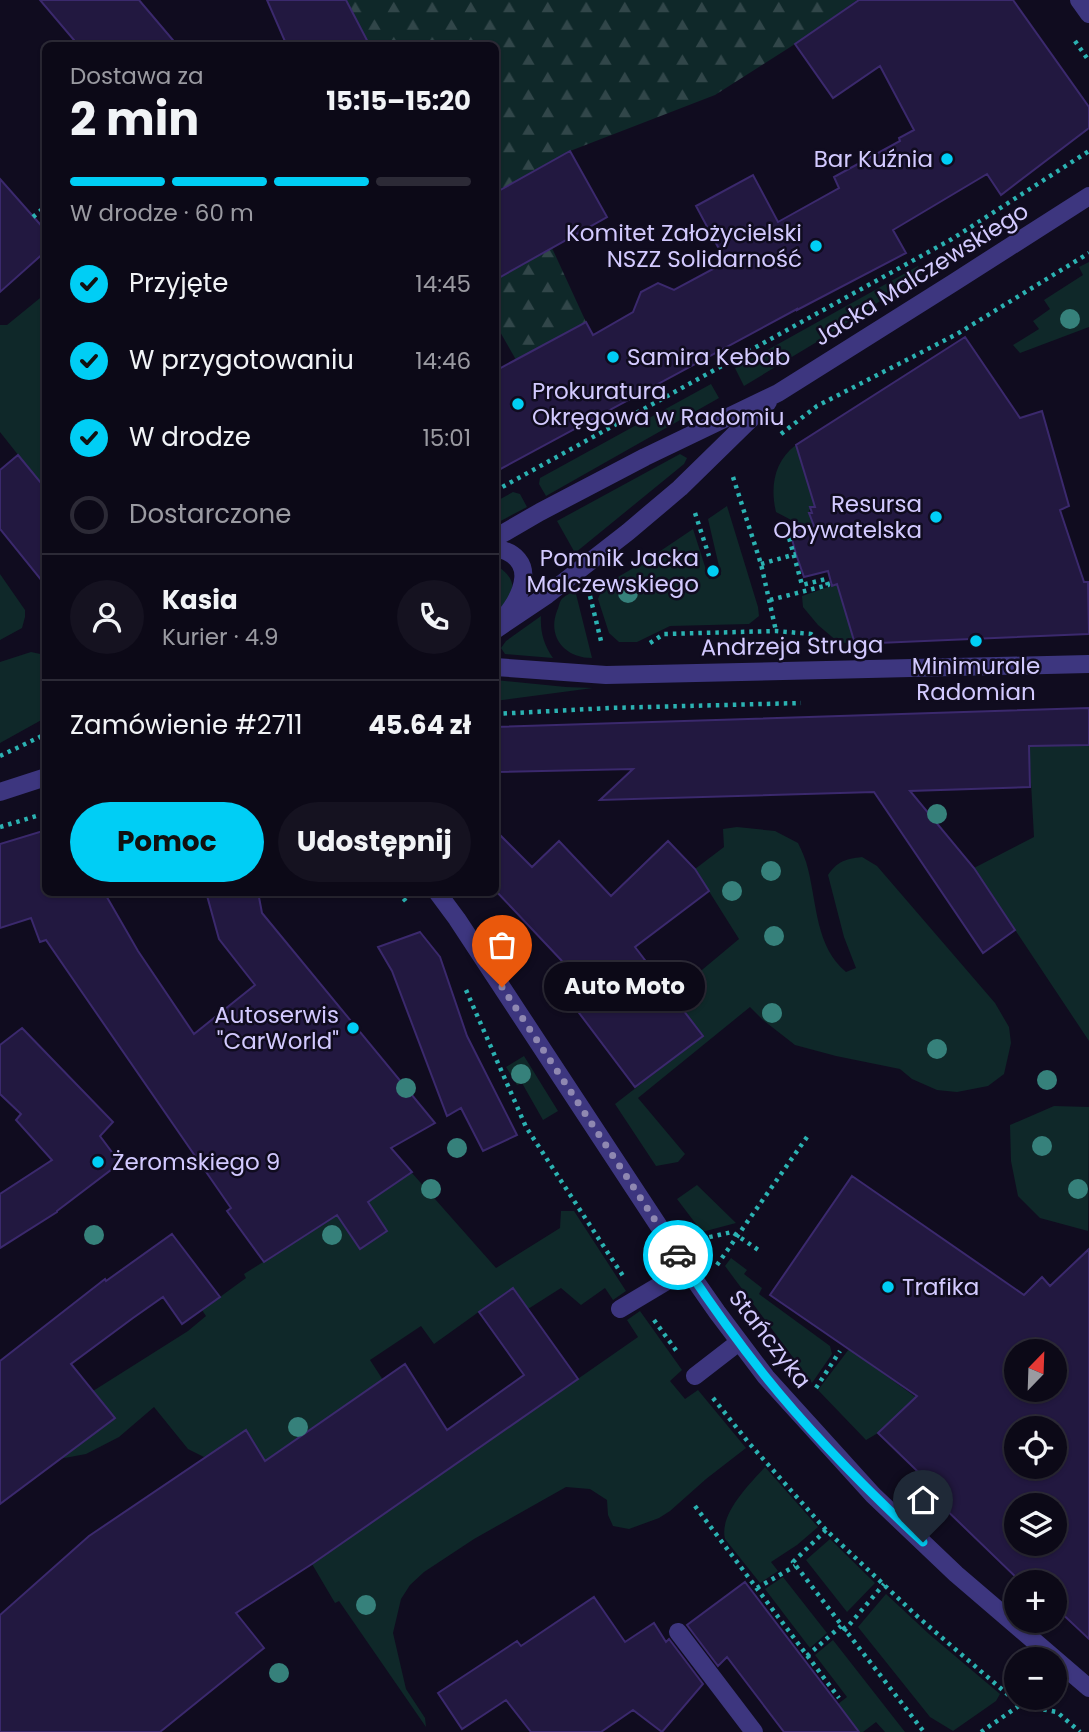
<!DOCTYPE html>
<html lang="pl">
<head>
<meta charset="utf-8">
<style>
	:root { --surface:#0c0917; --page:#151220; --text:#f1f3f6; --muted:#9a9aa1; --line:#2c2a36; --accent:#00cef5 }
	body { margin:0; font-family:Poppins,sans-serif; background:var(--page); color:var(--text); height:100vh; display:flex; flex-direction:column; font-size:26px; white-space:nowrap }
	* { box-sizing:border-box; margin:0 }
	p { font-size:23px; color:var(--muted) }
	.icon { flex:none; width:38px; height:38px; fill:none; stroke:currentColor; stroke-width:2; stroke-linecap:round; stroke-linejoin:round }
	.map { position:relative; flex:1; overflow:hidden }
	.sheet { position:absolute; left:42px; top:42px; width:457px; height:854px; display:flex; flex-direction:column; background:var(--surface); border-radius:10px; box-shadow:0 2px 5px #0004,0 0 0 2px var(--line) }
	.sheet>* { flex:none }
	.needle { width:46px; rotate:23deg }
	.tools { position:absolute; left:1004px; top:1339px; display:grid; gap:14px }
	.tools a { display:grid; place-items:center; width:63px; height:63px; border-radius:50%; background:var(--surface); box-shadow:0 2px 5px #0004,0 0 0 2px var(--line); font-size:35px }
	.pin { position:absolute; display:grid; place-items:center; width:60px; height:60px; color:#fff; margin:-72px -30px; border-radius:50% 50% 50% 0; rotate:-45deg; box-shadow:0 0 7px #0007 }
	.pin .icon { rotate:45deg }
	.courier { position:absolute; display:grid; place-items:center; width:70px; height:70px; margin:-35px; border:5px solid #00cef5; border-radius:50%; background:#fff; color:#222; box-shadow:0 2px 9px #0007 }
	.bubble { position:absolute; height:49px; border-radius:24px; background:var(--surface); box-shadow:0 2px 5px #0004,0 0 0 2px var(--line); font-size:23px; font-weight:700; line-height:49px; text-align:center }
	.headline em { font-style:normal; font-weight:700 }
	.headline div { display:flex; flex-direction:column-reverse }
	.headline { display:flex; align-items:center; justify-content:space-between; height:119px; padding:0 28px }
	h1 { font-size:46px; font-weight:700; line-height:52px }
	.bar { display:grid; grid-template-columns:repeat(4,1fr); gap:10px 7px; align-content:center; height:84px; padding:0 28px }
	.bar i { height:9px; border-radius:5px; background:var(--line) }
	.bar .current { background:var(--accent) }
	.bar p { grid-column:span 4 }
	.line { display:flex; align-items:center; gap:18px; padding:0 28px; border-top:2px solid var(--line) }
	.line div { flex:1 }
	.round { display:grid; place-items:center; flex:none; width:74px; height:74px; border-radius:37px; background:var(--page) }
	ol { padding:0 28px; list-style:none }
	li { display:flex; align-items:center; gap:21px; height:77px }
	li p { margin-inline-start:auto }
	li .icon { padding:7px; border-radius:50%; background:var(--accent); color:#111; stroke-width:4 }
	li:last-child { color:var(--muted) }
	li i { width:38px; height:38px; border:4px solid var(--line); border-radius:50% }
	.action { display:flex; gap:14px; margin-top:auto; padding:14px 28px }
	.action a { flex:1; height:80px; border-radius:42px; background:var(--accent); color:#111; font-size:28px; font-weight:700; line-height:80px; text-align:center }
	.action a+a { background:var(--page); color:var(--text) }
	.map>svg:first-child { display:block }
</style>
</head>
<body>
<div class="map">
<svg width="1089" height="1732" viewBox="0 0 1089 1732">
	<defs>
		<pattern id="forest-firs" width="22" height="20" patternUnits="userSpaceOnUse" patternTransform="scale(1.75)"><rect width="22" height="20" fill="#0f2829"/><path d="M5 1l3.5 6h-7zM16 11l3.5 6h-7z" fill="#314649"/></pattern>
	</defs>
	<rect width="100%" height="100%" fill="#100c1f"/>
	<!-- green -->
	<path fill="#0f2829" d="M1089,262V327L1020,353L1013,345L1039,329L1033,321L1050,309L1044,300L1083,275L1079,267Z
		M918,266L922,274L820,340L744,386L735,368Z
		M45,294V489L0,432V325H7Z
		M711,384L719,398L546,496L539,484L540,478Z
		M796,445L815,507H811V509L809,510L814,526L795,522L776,512C770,487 774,461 796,445Z
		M680,454L687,458L684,464L575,553L557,521Z
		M513,492L520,494L527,507L495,524V502Z
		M727,506L758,607L759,616L749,624L670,626L637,642H619L609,633L598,599L603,586L650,558L693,529L709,579L721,575L708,519Z
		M495,565C505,570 515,580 512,592C510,600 500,608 495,615Z
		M0,574L25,610V617L22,628L0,640Z
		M837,584L855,644L838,642L818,625L803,607L802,596Z
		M575,590L592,658C565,658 547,637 557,611C559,607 559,603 561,600C564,596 571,593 575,590Z
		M541,616C540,632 544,645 553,658L505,654L501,648L506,641Z
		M31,652L45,655V718L0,743V662Z
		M495,680L566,687L593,688L495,701Z
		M1089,745V1041L974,868L1034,837L1029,746Z
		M737,827L775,831L798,843C802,851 806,860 808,869C817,905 816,947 846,972L856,968L844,937L828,875C838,861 845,859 862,857L877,866L995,1003L1009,1027L1011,1043L1004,1074L988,1086L957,1092L937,1090L912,1079L900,1069L836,1056L795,1045L763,1020L750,1007L638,1098L685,1154L678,1162L656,1166L615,1104L703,1036L672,995L739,939L695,869L724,847L723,829Z
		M524,1056L558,1111L543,1120L522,1083L517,1085L506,1067Z
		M1054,1106L1089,1107L1088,1231L1040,1218L1018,1196L1011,1161L1010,1125Z
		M412,1173L496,1268L560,1228L561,1211H574L626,1291L613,1300L605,1288L581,1305L561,1288L528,1309L512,1288L434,1344L421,1326L370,1360L383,1380L265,1461L246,1431L206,1458L188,1449L154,1407L119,1437L86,1454L59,1459L114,1418L93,1391L188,1331L206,1316L202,1310L246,1278L244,1274L337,1215L360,1248L386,1232L368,1202Z
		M697,1185L736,1223L702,1232L677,1199Z
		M731,1258L747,1270L744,1274L762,1288L759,1294L830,1346L832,1354L812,1383L725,1266Z
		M640,1311L682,1370L670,1381L685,1399L698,1390L746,1448L706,1479L670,1511L659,1518L629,1529L613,1526L608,1515L607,1500L590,1489L566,1487L474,1539L424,1572L410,1585L401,1599L393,1633L406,1689L425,1718L426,1727L339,1601L335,1603L312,1564L638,1337L627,1320Z
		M849,1349L917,1398L878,1433L866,1440L818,1390Z
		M765,1467L818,1527L797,1545L771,1562L778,1571L760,1583L725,1539C719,1514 749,1485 765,1467Z
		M830,1539L875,1583L847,1612L806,1560Z
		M783,1577L827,1633L810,1648L765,1589Z
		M886,1594L929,1634L1000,1694L996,1701L953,1731L930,1717L858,1627Z
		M833,1640L905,1732H885L876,1722L863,1732H859L838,1704L847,1697L815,1655Z"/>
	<!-- forest -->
	<path fill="url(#forest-firs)" d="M346,0H857L795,44L715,95L570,151L495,193V46L370,45Z
		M552,248L586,322L559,336L605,414L560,437L495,323V269Z"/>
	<!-- building -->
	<path fill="#221840" stroke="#3b296d" stroke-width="2" fill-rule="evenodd" d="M40,0H139L178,46H79Z
		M267,0H346L370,46H287Z
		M859,0H1013L1089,107V128L1001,195L987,174L893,230L906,253L797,310V309L495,472V371L586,322L593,335L633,312L641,292L658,283L674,290L726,262L696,206L753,175L778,222L839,188L834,177L900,141L899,138L914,130L880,66L833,98L795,44Z
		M570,151L607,217L495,280V193Z
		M0,179L46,231V251L0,292Z
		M965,337L1020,418L1042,411L1069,506L1060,510L1084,582H1088L1089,634L855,644L837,584L832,586L828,571L804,577L796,554L790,532L814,526L809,513H812L810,507H815L796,445Z
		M18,455L46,489V586L0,529V470Z
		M1089,708V745L1029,746L1030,787L910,791L974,868L1015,930L983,953L874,792L600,800L633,769L495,772V727Z
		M46,830V892H104L138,951L194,1034L255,985L219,939L206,892H258L262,913L435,1123L391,1148L412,1172L368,1202L387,1231L360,1249L337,1215L264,1262L227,1211L231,1208L77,985L46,940L40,942L31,918L0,928V844Z
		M495,830L532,867L559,841L611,896L668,841L695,869L709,891L635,947L703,1036L635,1087L564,993L579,979L495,890Z
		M420,932L440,957L467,1036L517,1135L483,1151L461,1108L447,1116L392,971L378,947Z
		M22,1028L113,1122L100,1136L120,1163L57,1211V1212L0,1248V1194L52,1160L16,1120L21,1114L0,1094V1045Z
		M852,1176L1024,1295L1042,1277L1050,1286L1089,1249V1639L1055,1607V1582H1021L936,1500L941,1494L878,1433L917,1396L770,1295ZM1017,1351H1055V1390H1017ZM1017,1428H1055V1466H1017ZM1017,1505H1055V1544H1017Z
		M172,1234L220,1297L182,1324L163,1297L133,1318L71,1364L115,1418L0,1504V1361L105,1279L106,1281Z
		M513,1288L578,1379L312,1564L236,1613L264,1648L160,1732H0V1615L89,1536L246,1430L265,1461L405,1364L447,1430L524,1375L479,1312Z
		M745,1582L838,1704L859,1732H784L727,1657L718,1666L687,1625Z
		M594,1597L625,1642L654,1623L666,1642L669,1639L703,1684L662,1732L633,1710L601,1732H531L506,1700L462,1729L438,1693L517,1641L521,1646Z"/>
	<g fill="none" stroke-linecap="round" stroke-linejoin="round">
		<!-- path -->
		<path stroke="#2bb2b2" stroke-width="4.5" stroke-dasharray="3.5 5" stroke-linecap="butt" d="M1075,41L1089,61
			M33,217L46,206
			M781,434L817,406L957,334L1089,253
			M733,477L761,564L776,631
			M495,491L952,239L1089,151
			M695,513L709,556
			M761,564L796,554
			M590,596L602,645
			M770,600L828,585L826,579L802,585L788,534
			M650,643L664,634L776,631L811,634L818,640
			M495,714L609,708L801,703
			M0,756L46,734
			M0,827L46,813
			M398,892L409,905
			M466,990L526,1127L623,1276
			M701,1239L732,1232L760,1251
			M717,1265L807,1137
			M654,1320L678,1353
			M816,1388L840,1351
			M713,1398L749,1443L826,1530L918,1617L1020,1705L1057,1712L1080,1732
			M695,1506L839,1698
			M826,1530L793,1562L924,1732
			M757,1588L795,1566
			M844,1631L884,1584
			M807,1656L841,1626
			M981,1732L1020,1705"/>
		<!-- service -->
		<path stroke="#3d367f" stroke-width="18" d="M620,1309L687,1269
			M695,1376L739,1342
			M678,1632L754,1732"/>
		<!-- minor -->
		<path stroke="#3d367f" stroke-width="18" d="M1079,0L1089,14
			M495,667L606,675L1089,664
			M437,892L457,919L687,1269L717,1312L766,1377L873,1495L956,1574L1089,1688"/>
		<!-- tertiary -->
		<path stroke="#3d367f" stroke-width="18" d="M495,538L540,512L645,457L778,393L953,283L1089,196
			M495,548C540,557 523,596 502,620
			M495,630L547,595L628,532L680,488L768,402
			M0,792L46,777"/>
	</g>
	<!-- trees -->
	<g fill="#36817b">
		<circle cx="1070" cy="319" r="10"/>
		<circle cx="628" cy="593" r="10"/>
		<circle cx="937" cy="814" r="10"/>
		<circle cx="771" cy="871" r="10"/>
		<circle cx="732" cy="891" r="10"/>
		<circle cx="774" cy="936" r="10"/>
		<circle cx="772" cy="1013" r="10"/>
		<circle cx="937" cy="1049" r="10"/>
		<circle cx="521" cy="1074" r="10"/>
		<circle cx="1047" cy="1080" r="10"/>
		<circle cx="406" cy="1088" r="10"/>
		<circle cx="1042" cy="1146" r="10"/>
		<circle cx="457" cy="1148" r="10"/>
		<circle cx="431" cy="1189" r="10"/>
		<circle cx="1078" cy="1189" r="10"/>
		<circle cx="94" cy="1235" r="10"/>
		<circle cx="332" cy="1235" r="10"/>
		<circle cx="298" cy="1427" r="10"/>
		<circle cx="366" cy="1605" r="10"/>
		<circle cx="279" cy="1673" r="10"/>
	</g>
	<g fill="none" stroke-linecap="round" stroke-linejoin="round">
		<!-- done -->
		<path stroke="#8f88b1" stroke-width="7" stroke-dasharray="0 12.6" d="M502,987L678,1255"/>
		<!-- route -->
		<path stroke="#00cef5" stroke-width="9" d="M678,1255C705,1296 734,1337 765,1376C813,1436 867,1490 923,1542"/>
	</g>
	<!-- markers -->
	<g fill="#00cef5" stroke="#100c1f" stroke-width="2.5">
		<circle cx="947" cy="159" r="7"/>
		<circle cx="816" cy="246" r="7"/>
		<circle cx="613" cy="357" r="7"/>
		<circle cx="518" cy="404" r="7"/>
		<circle cx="936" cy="517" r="7"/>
		<circle cx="713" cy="571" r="7"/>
		<circle cx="976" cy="641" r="7"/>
		<circle cx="353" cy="1028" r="7"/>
		<circle cx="98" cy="1162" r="7"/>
		<circle cx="888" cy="1287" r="7"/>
	</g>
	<g text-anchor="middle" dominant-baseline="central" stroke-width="5" stroke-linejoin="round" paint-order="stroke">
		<!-- poi labels -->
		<g font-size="23" fill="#d3caff" stroke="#100c1f" text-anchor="end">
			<text x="933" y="159">Bar Kuźnia</text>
			<text x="802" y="233">Komitet Założycielski<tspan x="802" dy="26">NSZZ Solidarność</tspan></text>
			<text x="627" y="357" text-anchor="start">Samira Kebab</text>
			<text x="532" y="391" text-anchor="start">Prokuratura<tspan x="532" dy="26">Okręgowa w Radomiu</tspan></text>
			<text x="922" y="504">Resursa<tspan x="922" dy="26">Obywatelska</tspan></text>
			<text x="699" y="558">Pomnik Jacka<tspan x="699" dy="26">Malczewskiego</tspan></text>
			<text x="976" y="666" text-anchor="middle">Minimurale<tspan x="976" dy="26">Radomian</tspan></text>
			<text x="339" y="1015">Autoserwis<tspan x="339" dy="26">"CarWorld"</tspan></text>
			<text x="112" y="1162" text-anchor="start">Żeromskiego 9</text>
			<text x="902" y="1287" text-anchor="start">Trafika</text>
		</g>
		<!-- street labels -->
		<g font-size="23" fill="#d3caff" stroke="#100c1f">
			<text transform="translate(921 274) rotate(-32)">Jacka Malczewskiego</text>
			<text transform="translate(792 646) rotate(-1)">Andrzeja Struga</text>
			<text transform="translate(770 1339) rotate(52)">Stańczyka</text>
		</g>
	</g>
</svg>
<div class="tools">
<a><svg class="needle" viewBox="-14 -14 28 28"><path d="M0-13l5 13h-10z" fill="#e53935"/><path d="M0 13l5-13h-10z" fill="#9a9aa1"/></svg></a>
<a><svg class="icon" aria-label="locate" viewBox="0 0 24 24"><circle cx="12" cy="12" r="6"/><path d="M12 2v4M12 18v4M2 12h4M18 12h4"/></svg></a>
<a><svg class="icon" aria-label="layers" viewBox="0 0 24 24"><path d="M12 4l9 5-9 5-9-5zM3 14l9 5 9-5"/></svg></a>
<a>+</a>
<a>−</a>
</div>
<div class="pin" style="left:502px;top:987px;background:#ea580c"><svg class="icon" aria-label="bag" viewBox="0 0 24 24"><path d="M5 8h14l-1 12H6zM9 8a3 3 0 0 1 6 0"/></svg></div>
<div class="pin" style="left:923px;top:1542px;background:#1f2937"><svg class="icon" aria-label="home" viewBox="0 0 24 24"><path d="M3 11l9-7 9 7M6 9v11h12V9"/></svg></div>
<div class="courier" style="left:678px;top:1255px"><svg class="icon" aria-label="car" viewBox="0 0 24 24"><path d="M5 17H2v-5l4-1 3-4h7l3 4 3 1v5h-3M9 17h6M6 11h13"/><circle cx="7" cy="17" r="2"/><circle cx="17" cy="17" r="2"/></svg></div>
<div class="bubble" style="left:544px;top:962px;width:161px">Auto Moto</div>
<section class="sheet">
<div class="headline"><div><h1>2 min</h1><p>Dostawa za</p></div><em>15:15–15:20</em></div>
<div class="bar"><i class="current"></i><i class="current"></i><i class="current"></i><i></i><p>W drodze · 60 m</p></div>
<ol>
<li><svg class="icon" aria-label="check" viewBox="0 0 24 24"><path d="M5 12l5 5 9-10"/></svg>Przyjęte<p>14:45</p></li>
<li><svg class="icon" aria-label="check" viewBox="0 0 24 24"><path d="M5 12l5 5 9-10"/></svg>W przygotowaniu<p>14:46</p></li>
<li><svg class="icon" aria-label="check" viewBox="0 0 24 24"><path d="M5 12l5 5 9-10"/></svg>W drodze<p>15:01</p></li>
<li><i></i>Dostarczone</li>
</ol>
<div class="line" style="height:126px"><a class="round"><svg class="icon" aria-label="person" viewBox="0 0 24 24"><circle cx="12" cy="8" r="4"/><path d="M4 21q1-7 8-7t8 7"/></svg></a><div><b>Kasia</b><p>Kurier · 4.9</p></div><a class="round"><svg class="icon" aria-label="phone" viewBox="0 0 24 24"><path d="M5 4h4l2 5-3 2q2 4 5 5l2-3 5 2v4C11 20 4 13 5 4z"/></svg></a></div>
<div class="line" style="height:91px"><div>Zamówienie #2711</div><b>45.64 zł</b></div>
<div class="action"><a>Pomoc</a><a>Udostępnij</a></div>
</section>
</div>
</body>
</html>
